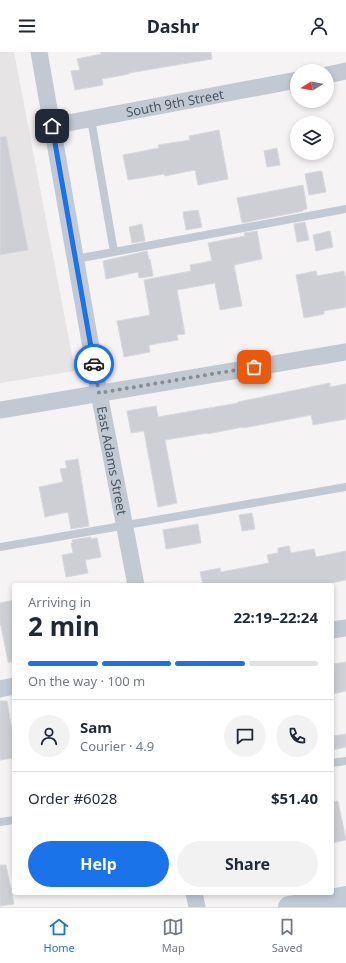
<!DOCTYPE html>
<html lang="en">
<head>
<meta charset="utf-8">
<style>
	:root { --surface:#fff; --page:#f2f2f3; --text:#1f2937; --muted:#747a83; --line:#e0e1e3; --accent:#1a73e8 }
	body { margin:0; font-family:"Noto Sans",sans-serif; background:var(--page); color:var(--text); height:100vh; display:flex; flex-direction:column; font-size:15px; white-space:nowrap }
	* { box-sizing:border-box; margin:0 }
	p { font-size:13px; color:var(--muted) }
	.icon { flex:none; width:22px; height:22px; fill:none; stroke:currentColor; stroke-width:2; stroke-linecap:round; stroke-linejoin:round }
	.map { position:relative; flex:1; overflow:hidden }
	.side { position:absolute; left:12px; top:531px; width:322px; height:312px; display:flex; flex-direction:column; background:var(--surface); border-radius:4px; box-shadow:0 2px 6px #0003 }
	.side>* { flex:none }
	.needle { width:26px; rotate:259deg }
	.buttons { position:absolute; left:290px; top:12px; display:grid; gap:8px }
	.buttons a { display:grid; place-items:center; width:44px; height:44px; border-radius:50%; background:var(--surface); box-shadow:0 2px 6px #0003; font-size:20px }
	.pin { position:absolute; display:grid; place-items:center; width:34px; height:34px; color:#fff; margin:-17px; border-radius:8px; box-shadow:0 2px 6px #0006 }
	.courier { position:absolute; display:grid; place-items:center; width:40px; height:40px; margin:-20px; border:3px solid #1a73e8; border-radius:50%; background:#fff; color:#222; box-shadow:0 1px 5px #0007 }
	.summary em { font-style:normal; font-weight:700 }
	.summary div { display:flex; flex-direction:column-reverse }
	.summary { display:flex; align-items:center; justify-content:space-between; height:68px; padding:0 16px }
	h1 { font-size:26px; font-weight:700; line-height:30px }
	.bar { display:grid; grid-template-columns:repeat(4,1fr); gap:6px 4px; align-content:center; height:48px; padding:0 16px }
	.bar i { height:5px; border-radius:3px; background:var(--line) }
	.bar .active { background:var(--accent) }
	.bar p { grid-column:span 4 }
	.line { display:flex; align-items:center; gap:10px; padding:0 16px; border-top:1px solid var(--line) }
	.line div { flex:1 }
	.round { display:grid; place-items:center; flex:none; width:42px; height:42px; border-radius:21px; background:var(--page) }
	.cta { display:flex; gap:8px; margin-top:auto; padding:8px 16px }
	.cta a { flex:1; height:46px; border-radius:24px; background:var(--accent); color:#fff; font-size:16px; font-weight:700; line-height:46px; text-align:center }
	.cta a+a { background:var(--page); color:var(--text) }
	header { display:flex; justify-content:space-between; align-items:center; height:52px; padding:0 16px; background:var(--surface); font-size:18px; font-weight:700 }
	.tab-bar { display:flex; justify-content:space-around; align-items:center; height:56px; border-top:1px solid var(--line); background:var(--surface); font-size:11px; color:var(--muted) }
	.tab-bar a { display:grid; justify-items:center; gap:2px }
	.tab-bar .active { color:var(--accent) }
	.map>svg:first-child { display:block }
</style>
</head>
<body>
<header><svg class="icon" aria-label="menu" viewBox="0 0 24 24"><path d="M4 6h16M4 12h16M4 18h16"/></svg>Dashr<svg class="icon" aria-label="person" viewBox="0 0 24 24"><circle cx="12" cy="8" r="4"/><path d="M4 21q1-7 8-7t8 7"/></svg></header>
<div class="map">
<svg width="346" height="855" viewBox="0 0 346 855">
	<rect width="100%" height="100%" fill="#f5f3f3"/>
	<!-- education -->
	<path fill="#e6e4e5" d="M0,0H14L75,319L0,331Z"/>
	<!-- building -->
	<path fill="#cdcfd5" stroke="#d7d9de" d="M101,0H211L212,7L129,21V22L102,27L103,33L75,38L71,19L80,18L77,7L101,2Z
		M219,78L228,127L198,133L195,118L165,124L164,122L128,128L123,103L159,96L158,93L190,88L189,84Z
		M6,84L28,198L0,203V85Z
		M277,96L280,113L267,115L264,99Z
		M321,119L322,120L326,140L309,143L305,122Z
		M303,133L307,157L303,158V159L242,171L237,146Z
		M198,158L202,175L186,178L183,160Z
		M305,170L309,188L297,190L294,172Z
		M142,172L145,189L132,191L129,175Z
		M257,179L262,207L234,213L242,254L220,258L215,231L177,238L185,282L177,283L178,288L149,293L150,300L124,305L117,269L150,263L144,228L191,219L190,213L212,209L208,191L245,184L244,181Z
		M330,179L333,195L316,199L313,183Z
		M147,199L149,208L150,207L153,224L139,226L138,220L106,227L103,209Z
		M316,219L317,224L344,219L345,225L346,224V255L324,259V262L304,266L296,223Z
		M330,331V335L346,332V367L313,373L311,363L243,376V375L207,382V381L165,388L177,451L158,455L144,379L131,381L127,359L156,354L158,365L238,351V350Z
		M78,407L89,474L71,477L68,460L45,465L39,435L63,430L60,417L67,416L65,409Z
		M252,461L255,477L242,479L239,463Z
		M198,472L201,491L166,497L163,478Z
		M91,485V487L97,486L101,505L85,508L88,521L66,525L62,503L73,501L71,491H73L72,488Z
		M289,494L291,501L314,497L316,505L346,499V528L321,533H203L200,520L220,516L221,520L269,511L267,503L278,501V496Z
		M14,548V610H8L0,569V551Z
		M346,610V639L332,642V612Z
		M0,649H7L14,690V706L0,708Z
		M346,682V695L332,698V684Z
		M338,749L346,788L332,791V750Z
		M0,813H6L14,852L0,854Z"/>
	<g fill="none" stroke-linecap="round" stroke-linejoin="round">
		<!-- lane -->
		<path stroke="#c1cad2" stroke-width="8" d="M91,67L114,200
			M76,207L346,157
			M0,495L346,435
			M332,711L346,709
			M0,770L14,768"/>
		<!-- street -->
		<g stroke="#c1cad2" stroke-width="17">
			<path id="s1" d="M39,0L99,341L136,533"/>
			<path d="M327,23L346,19"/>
			<path id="s2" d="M52,74L297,28"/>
			<path d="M0,358L346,300"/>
			<path d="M332,578L346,576"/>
			<path d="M0,637L14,634"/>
			<path d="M194,841L197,855"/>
		</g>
		<!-- secondary -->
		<path stroke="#c1cbd6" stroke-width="22" d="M289,855L346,845"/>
	</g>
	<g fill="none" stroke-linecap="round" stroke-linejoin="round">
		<!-- done -->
		<path stroke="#868d94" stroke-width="4" stroke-dasharray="0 7.2" d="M94,312L99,341L254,315"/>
		<!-- route -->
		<path stroke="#1a73e8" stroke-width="5" d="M52,74L94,312"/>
	</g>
	<g text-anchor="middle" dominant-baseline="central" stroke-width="3.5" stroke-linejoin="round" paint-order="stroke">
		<!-- street labels -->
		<g font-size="13" fill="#4a5661" stroke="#fff">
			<text stroke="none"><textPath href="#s2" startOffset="125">South 9th Street</textPath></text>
			<text stroke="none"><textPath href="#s1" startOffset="415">East Adams Street</textPath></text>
		</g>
	</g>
</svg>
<div class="buttons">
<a><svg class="needle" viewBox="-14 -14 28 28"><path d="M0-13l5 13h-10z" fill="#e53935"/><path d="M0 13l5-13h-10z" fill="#747a83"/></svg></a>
<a><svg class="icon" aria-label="layers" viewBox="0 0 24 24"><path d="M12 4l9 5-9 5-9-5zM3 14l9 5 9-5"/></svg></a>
</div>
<div class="pin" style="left:254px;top:315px;background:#ea580c"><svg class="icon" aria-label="bag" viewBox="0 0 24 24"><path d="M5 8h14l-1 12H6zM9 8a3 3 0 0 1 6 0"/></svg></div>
<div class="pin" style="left:52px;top:74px;background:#1f2937"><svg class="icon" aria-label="home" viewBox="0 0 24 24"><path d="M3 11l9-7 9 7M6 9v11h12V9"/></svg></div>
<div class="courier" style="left:94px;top:312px"><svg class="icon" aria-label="car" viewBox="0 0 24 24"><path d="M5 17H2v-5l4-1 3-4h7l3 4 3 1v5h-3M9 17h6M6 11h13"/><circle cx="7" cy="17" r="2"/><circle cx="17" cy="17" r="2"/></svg></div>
<section class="side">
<div class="summary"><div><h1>2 min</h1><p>Arriving in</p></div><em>22:19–22:24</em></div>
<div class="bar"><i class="active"></i><i class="active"></i><i class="active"></i><i></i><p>On the way · 100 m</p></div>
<div class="line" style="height:72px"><a class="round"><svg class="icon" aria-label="person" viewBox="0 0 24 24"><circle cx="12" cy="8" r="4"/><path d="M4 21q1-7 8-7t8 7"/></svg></a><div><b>Sam</b><p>Courier · 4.9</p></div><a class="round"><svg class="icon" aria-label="chat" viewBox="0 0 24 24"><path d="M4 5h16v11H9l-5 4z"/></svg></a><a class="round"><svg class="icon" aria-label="phone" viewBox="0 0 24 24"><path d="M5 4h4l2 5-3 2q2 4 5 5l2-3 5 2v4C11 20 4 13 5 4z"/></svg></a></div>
<div class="line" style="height:52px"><div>Order #6028</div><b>$51.40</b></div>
<div class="cta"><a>Help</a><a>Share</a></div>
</section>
</div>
<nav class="tab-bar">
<a class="active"><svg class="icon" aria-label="home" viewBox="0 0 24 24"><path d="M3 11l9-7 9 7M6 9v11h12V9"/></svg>Home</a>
<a><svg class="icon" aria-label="map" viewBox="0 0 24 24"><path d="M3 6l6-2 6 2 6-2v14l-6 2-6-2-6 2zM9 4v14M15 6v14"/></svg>Map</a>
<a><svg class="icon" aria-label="saved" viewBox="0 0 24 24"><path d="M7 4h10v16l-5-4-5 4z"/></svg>Saved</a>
</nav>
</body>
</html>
